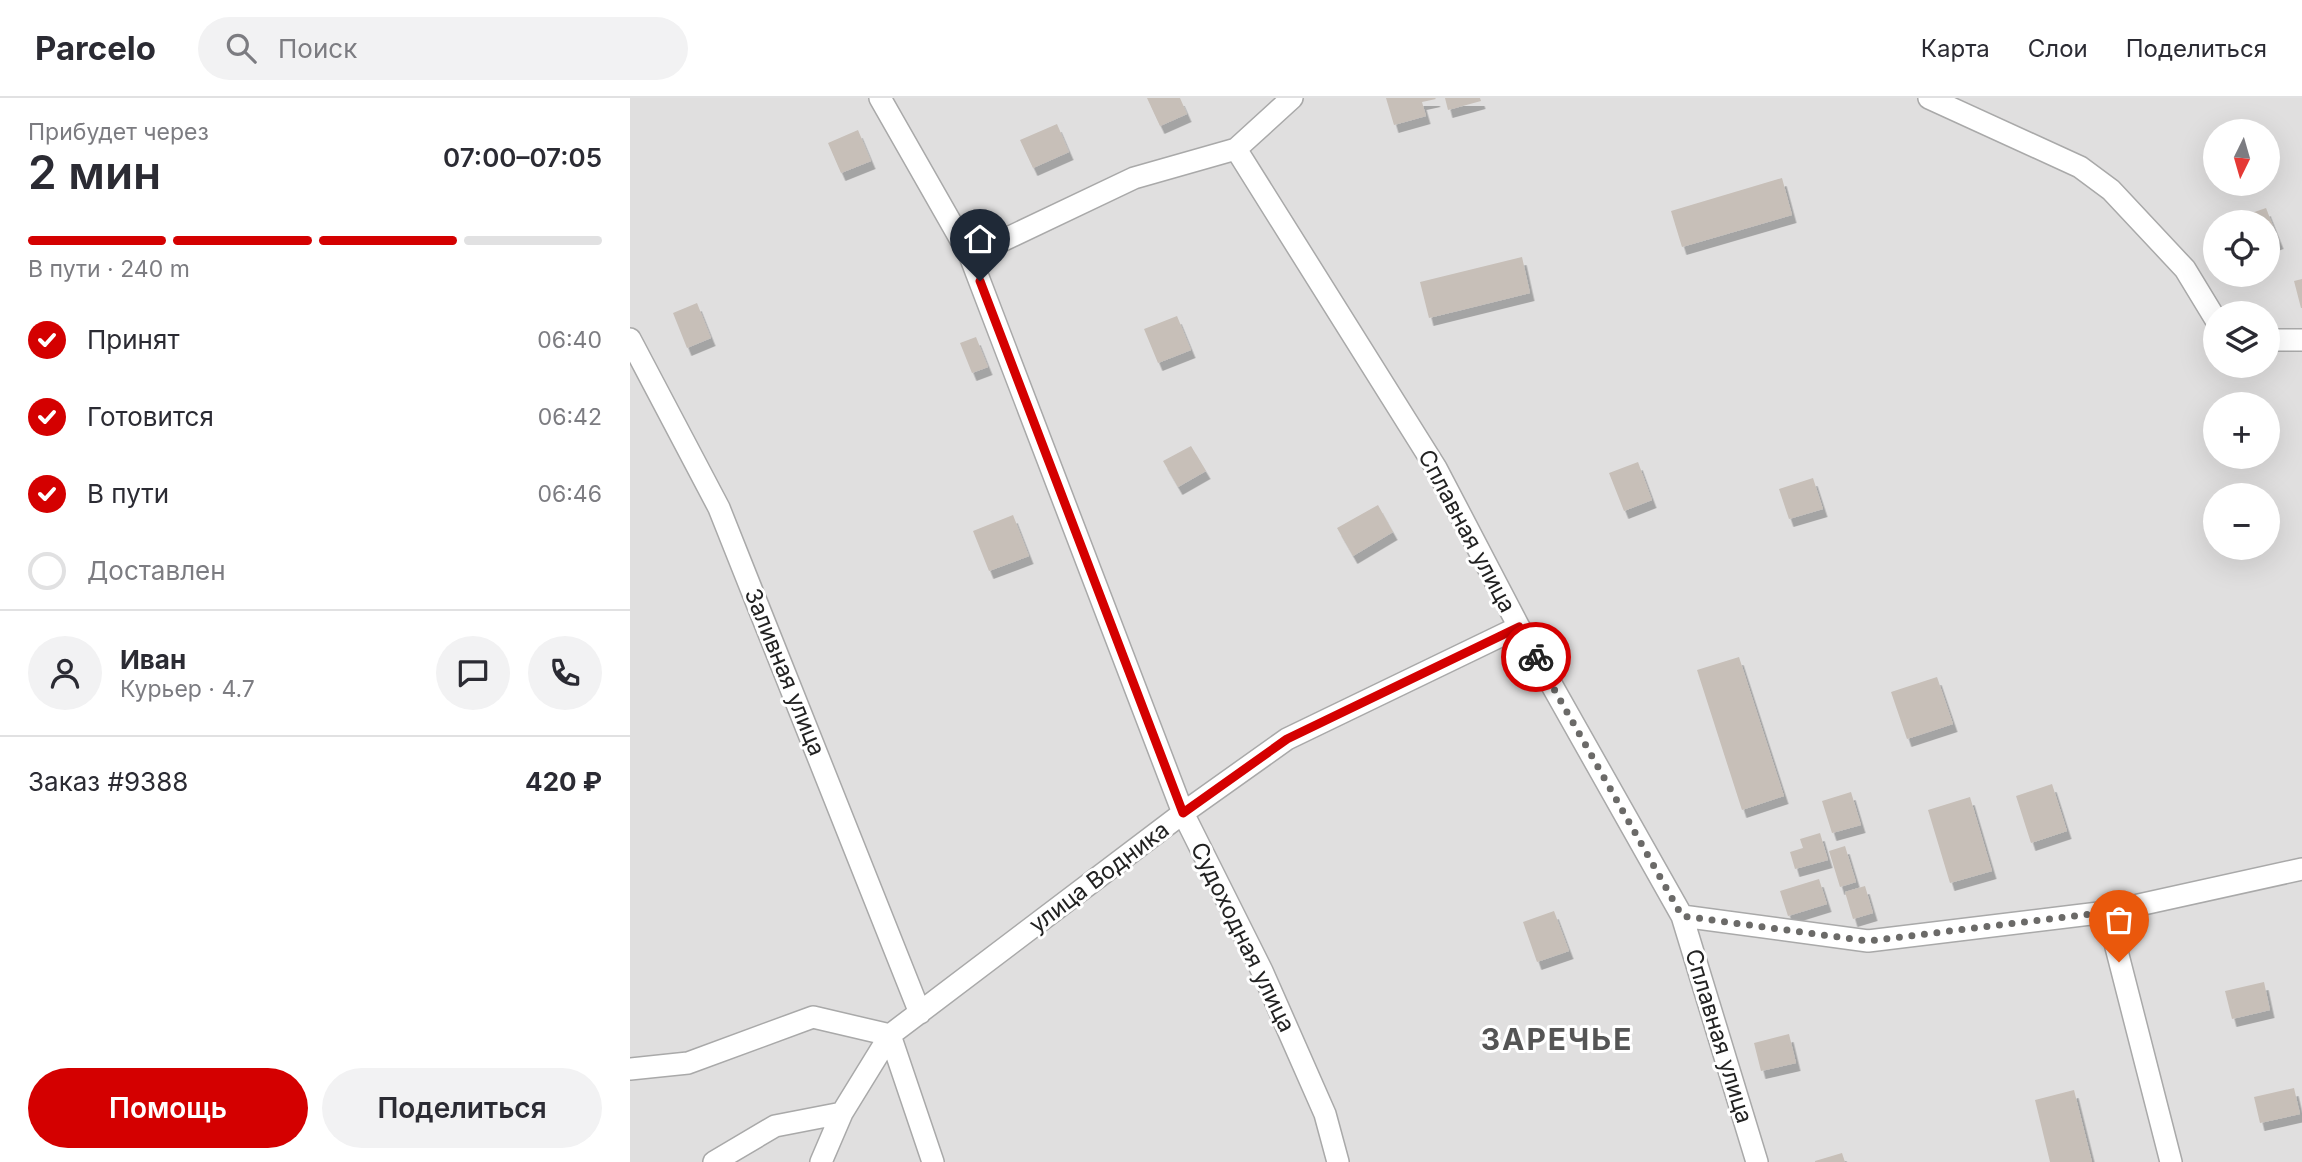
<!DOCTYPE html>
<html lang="ru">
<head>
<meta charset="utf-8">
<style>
	:root { --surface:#fff; --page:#f2f2f3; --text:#2b2b33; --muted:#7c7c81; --line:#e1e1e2; --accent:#d40000 }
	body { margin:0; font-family:Inter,sans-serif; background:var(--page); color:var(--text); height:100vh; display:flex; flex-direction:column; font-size:26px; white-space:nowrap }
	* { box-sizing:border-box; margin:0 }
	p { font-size:23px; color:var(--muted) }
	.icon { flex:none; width:38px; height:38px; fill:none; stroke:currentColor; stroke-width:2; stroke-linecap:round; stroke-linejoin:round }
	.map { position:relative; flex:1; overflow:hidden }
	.drawer { display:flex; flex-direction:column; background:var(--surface); width:630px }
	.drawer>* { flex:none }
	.needle { width:46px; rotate:185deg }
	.controls { position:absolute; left:1573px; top:21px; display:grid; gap:14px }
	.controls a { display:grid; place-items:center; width:77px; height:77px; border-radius:50%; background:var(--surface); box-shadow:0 7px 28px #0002; font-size:35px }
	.pin { position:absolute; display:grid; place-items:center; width:60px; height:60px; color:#fff; margin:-72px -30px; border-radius:50% 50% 50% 0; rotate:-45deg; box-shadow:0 0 7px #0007 }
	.pin .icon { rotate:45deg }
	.courier { position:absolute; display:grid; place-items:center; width:70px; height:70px; margin:-35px; border:5px solid #d40000; border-radius:50%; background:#fff; color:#222; box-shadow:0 2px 9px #0007 }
	.head em { font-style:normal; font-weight:600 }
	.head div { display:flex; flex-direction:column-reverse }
	.head { display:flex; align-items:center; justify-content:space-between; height:119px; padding:0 28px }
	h1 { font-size:46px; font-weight:600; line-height:52px }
	.bar { display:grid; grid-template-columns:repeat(4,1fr); gap:10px 7px; align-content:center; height:84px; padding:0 28px }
	.bar i { height:9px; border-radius:5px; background:var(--line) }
	.bar .active { background:var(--accent) }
	.bar p { grid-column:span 4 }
	.line { display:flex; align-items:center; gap:18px; padding:0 28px; border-top:2px solid var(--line) }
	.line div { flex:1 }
	.round { display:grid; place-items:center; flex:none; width:74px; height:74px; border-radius:37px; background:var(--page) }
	ol { padding:0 28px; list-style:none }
	li { display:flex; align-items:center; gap:21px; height:77px }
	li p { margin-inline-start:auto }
	li .icon { padding:7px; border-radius:50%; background:var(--accent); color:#fff; stroke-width:4 }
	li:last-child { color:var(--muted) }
	li i { width:38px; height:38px; border:4px solid var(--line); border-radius:50% }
	.button { display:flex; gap:14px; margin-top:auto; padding:14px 28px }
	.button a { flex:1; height:80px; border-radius:42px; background:var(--accent); color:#fff; font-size:28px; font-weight:600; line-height:80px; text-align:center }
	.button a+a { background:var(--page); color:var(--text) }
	header { display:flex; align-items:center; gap:42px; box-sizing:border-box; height:98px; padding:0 35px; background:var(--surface); border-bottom:2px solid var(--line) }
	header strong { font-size:33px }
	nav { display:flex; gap:38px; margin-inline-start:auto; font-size:24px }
	.search { width:490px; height:63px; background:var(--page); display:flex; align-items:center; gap:18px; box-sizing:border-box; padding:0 24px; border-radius:38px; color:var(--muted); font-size:26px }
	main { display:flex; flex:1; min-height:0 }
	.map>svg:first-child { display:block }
</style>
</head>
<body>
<header>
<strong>Parcelo</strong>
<div class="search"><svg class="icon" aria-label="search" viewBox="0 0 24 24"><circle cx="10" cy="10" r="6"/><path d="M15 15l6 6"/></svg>Поиск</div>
<nav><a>Карта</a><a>Слои</a><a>Поделиться</a></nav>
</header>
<main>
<section class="drawer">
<div class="head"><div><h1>2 мин</h1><p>Прибудет через</p></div><em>07:00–07:05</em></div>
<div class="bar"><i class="active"></i><i class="active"></i><i class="active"></i><i></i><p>В пути · 240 m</p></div>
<ol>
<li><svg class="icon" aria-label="check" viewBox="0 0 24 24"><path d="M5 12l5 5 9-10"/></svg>Принят<p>06:40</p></li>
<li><svg class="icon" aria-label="check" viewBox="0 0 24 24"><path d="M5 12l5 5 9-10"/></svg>Готовится<p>06:42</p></li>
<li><svg class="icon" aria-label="check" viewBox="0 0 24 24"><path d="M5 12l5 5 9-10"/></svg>В пути<p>06:46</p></li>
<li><i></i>Доставлен</li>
</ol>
<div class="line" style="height:126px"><a class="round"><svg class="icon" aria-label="person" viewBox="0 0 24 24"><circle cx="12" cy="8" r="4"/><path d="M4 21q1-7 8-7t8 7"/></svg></a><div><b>Иван</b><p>Курьер · 4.7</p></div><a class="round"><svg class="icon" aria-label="chat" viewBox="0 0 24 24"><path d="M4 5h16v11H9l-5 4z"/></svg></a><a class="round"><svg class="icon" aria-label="phone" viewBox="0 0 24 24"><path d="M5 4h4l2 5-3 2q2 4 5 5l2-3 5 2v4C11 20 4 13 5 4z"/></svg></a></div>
<div class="line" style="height:91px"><div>Заказ #9388</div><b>420 ₽</b></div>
<div class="button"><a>Помощь</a><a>Поделиться</a></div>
</section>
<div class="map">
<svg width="1672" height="1064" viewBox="0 0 1672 1064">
	<defs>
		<filter id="shadow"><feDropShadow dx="4.5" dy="8" stdDeviation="0" flood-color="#0004"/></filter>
	</defs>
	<rect width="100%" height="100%" fill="#f2efe9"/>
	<!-- residential -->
	<path fill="#e0dfdf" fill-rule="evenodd" d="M0,0H1672V1064H0ZM1586,33H1638V86H1586ZM1586,124H1638V177H1586ZM1586,215H1638V268H1586ZM1586,306H1638V359H1586ZM1586,397H1638V450H1586Z"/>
	<!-- building -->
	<path fill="#c7bfb8" filter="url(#shadow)" d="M517,0H550L557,16L530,28Z
		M756,0H805L806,1L792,4L796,18L764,27Z
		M815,0H850L851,3L818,12Z
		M427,26L439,54L403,70L390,42Z
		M228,32L241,63L211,75L198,45Z
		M1152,80L1162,117L1052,149L1041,113Z
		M1636,110L1649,143L1638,147V124H1609L1607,120Z
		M892,159L900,195L799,220L790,184Z
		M1672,181V210H1671L1664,183Z
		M67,205L81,240L57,250L43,215Z
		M547,218L561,252L528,265L514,231Z
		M346,239L358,269L342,275L330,245Z
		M561,348L576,373L548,389L533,363Z
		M1008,364L1022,402L994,413L979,375Z
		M1183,380L1193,411L1159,421L1149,391Z
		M748,407L763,434L723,458L707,430Z
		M383,417L399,458L359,473L343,433Z
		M1109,559L1154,698L1112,712L1067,572Z
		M1307,579L1323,626L1277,641L1261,594Z
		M1422,686L1437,733L1401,745L1386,698Z
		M1221,694L1231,727L1202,735L1192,703Z
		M1340,699L1362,773L1320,785L1298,712Z
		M1190,735L1198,762L1165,771L1160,754L1173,750L1170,741Z
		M1215,748L1226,784L1210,789L1199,753Z
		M1189,781L1197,806L1158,818L1150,793Z
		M1235,788L1243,815L1223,821L1215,794Z
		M924,813L939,853L907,864L893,824Z
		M1634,884L1640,912L1602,921L1595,893Z
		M1159,936L1166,965L1131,973L1124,945Z
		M1664,990L1670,1016L1630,1025L1624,999Z
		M1444,992L1462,1064H1420L1405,1002Z
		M1212,1055L1215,1064H1185V1063Z"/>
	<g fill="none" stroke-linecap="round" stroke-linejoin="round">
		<!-- minor casing -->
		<g stroke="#a9a9a9" stroke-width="24">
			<path id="minor" d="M250,0L340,158L553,715L632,873L695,1016L708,1064
				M1299,0L1450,69L1481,92L1555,171L1586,222
				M606,51L806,370L889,529L1052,818L1127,1064
				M340,158L504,80L606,51L662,0
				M0,241L89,410L290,915
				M1638,242H1672
				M1477,814L1541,1064
				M1052,818L1238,843L1477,814L1672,771
				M0,971L58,965L183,919L260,937L303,1064
				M84,1064L145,1028L212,1015
				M191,1064L212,1015L260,937L553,715L657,641L889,529"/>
		</g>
		<!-- minor -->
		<use href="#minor" stroke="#fff" stroke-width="21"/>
	</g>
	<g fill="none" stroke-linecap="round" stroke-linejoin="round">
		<!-- done -->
		<path stroke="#6b6a68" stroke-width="7" stroke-dasharray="0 12.6" d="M906,559L1052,818L1238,843L1477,814L1489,864"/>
		<!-- route -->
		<path stroke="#d40000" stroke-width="9" d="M350,183L553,715L657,641L889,529L906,559"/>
	</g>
	<g text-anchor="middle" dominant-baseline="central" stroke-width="6" stroke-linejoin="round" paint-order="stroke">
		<!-- street labels -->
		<g font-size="23" fill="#222" stroke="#fff">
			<text transform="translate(837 433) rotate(62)">Сплавная улица</text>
			<text transform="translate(155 574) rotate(68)">Заливная улица</text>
			<text transform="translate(469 779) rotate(-37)">улица Водника</text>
			<text transform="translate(613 839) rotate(64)">Судоходная улица</text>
			<text transform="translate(1089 938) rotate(73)">Сплавная улица</text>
		</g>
		<!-- district labels -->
		<g font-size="30" font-weight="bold" letter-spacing="2" fill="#555" stroke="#fff">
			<text x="927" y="941">ЗАРЕЧЬЕ</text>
		</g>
	</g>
</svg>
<div class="controls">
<a><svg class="needle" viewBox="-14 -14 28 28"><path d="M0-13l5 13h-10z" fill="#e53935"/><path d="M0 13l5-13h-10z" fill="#7c7c81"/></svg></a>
<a><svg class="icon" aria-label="locate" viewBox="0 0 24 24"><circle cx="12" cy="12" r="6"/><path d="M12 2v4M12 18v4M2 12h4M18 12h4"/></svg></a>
<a><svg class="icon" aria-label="layers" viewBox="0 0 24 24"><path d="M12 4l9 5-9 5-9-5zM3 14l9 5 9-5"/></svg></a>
<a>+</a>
<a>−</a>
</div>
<div class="pin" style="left:1489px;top:864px;background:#ea580c"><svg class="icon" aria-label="bag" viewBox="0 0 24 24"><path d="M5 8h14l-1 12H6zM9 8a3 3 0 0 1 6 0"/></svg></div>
<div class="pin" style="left:350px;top:183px;background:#1f2937"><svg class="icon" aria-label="home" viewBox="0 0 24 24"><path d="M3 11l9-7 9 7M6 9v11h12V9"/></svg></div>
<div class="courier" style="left:906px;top:559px"><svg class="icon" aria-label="bike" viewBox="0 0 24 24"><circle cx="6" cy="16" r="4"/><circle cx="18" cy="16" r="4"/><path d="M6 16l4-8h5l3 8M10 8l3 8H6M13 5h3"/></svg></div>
</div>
</main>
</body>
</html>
